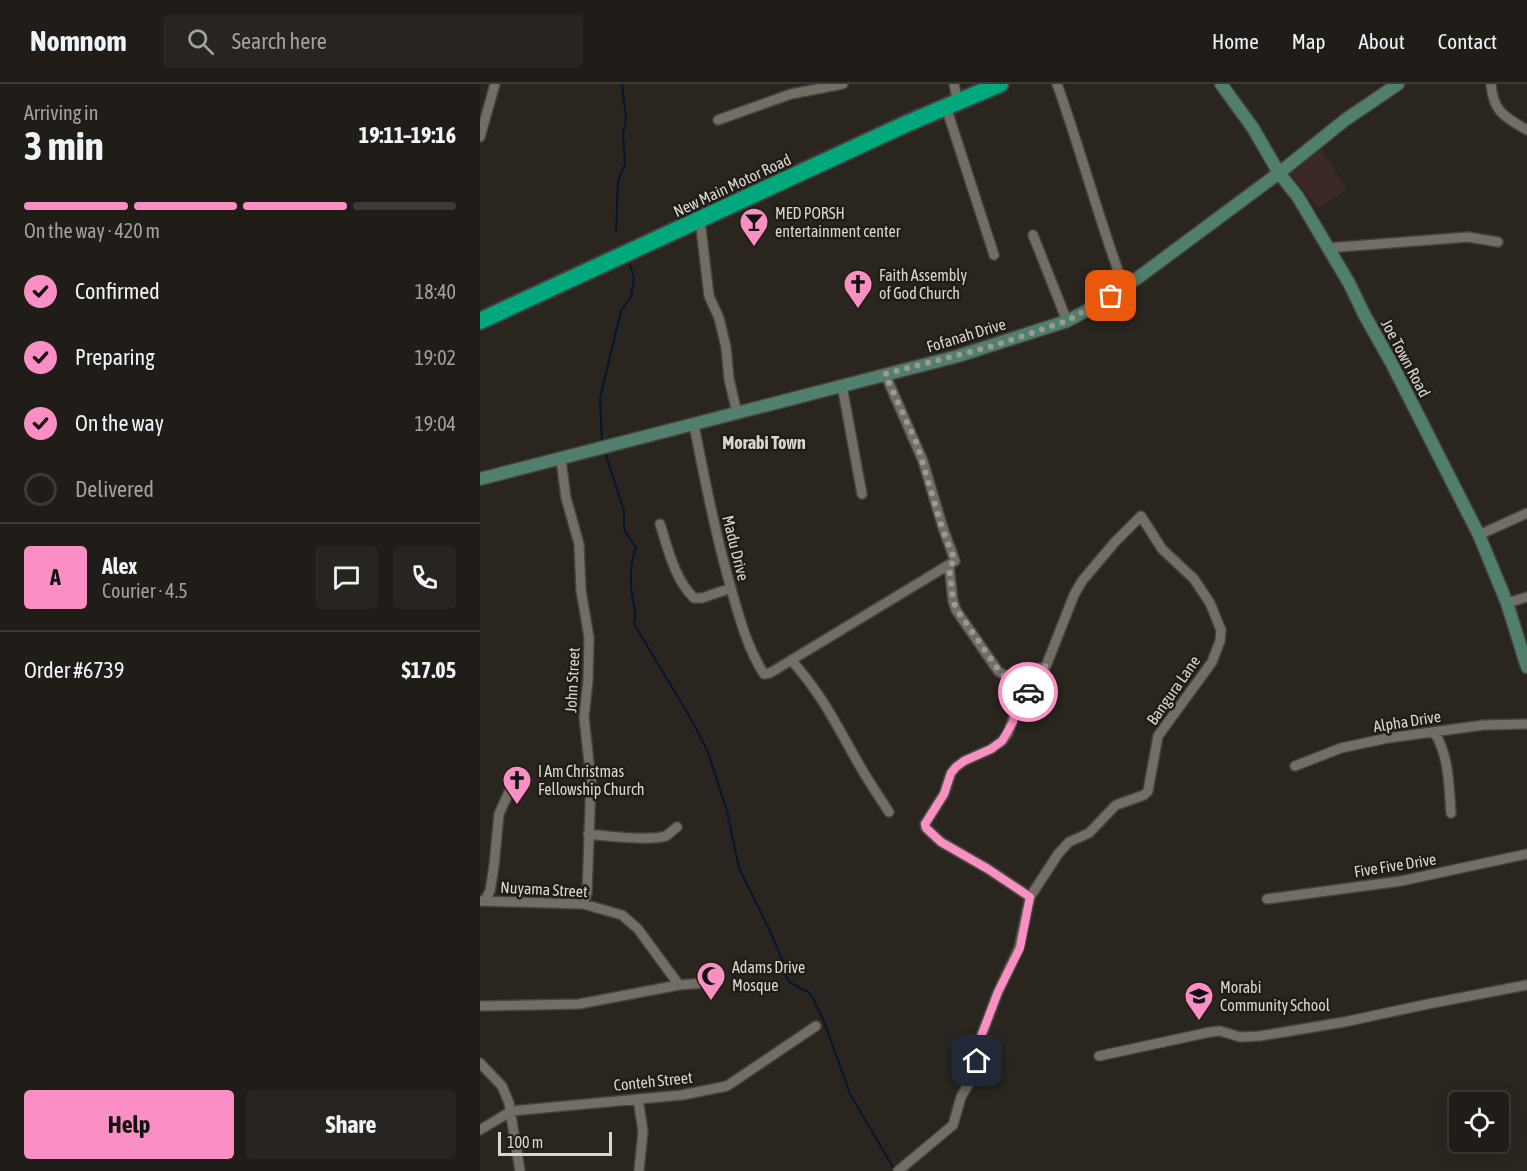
<!DOCTYPE html>
<html lang="en">
<head>
<meta charset="utf-8">
<style>
	:root { --surface:#201c17; --page:#282520; --text:#f1f3f6; --muted:#a2a1a1; --line:#3d3a36; --accent:#fb8fc4 }
	body { margin:0; font-family:"Asap Condensed",sans-serif; background:var(--page); color:var(--text); height:100vh; display:flex; flex-direction:column; font-size:22px; white-space:nowrap }
	* { box-sizing:border-box; margin:0 }
	p { font-size:20px; color:var(--muted) }
	.icon { flex:none; width:33px; height:33px; fill:none; stroke:currentColor; stroke-width:2; stroke-linecap:round; stroke-linejoin:round }
	.map { position:relative; flex:1; overflow:hidden }
	.details { display:flex; flex-direction:column; background:var(--surface); width:480px }
	.details>* { flex:none }
	.controls { position:absolute; left:969px; top:1008px; display:grid; gap:12px }
	.controls a { display:grid; place-items:center; width:60px; height:60px; border-radius:6px; background:var(--surface); box-shadow:0 3px 15px #0003,0 0 0 2px var(--line); font-size:30px }
	.scale { position:absolute; left:18px; bottom:15px; width:114px; box-sizing:border-box; padding-left:6px; border:3px solid #d9d6d2; border-top:0; font-size:16px; line-height:21px; white-space:nowrap; color:#d9d6d2; -webkit-text-stroke:4px #201d16; paint-order:stroke }
	.pin { position:absolute; display:grid; place-items:center; width:51px; height:51px; color:#fff; margin:-26px; border-radius:12px; box-shadow:0 3px 9px #0006 }
	.courier { position:absolute; display:grid; place-items:center; width:60px; height:60px; margin:-30px; border:4px solid #fb8fc4; border-radius:50%; background:#fff; color:#222; box-shadow:0 2px 8px #0007 }
	.headline em { font-style:normal; font-weight:700 }
	.headline div { display:flex; flex-direction:column-reverse }
	.headline { display:flex; align-items:center; justify-content:space-between; height:102px; padding:0 24px }
	h1 { font-size:39px; font-weight:700; line-height:45px }
	.bar { display:grid; grid-template-columns:repeat(4,1fr); gap:9px 6px; align-content:center; height:72px; padding:0 24px }
	.bar i { height:8px; border-radius:4px; background:var(--line) }
	.bar .on { background:var(--accent) }
	.bar p { grid-column:span 4 }
	.line { display:flex; align-items:center; gap:15px; padding:0 24px; border-top:2px solid var(--line) }
	.line div { flex:1 }
	.round { display:grid; place-items:center; flex:none; width:63px; height:63px; border-radius:6px; background:var(--page) }
	ol { padding:0 24px; list-style:none }
	li { display:flex; align-items:center; gap:18px; height:66px }
	li p { margin-inline-start:auto }
	li .icon { padding:6px; border-radius:50%; background:var(--accent); color:#111; stroke-width:4 }
	li:last-child { color:var(--muted) }
	li i { width:33px; height:33px; border:3px solid var(--line); border-radius:50% }
	.action { display:flex; gap:12px; margin-top:auto; padding:12px 24px }
	.action a { flex:1; height:69px; border-radius:6px; background:var(--accent); color:#111; font-size:24px; font-weight:700; line-height:69px; text-align:center }
	.action a+a { background:var(--page); color:var(--text) }
	header { display:flex; align-items:center; gap:36px; box-sizing:border-box; height:84px; padding:0 30px; background:var(--surface); border-bottom:2px solid var(--line) }
	header strong { font-size:28px }
	nav { display:flex; gap:33px; margin-inline-start:auto; font-size:21px }
	.search { width:420px; height:54px; background:var(--page); display:flex; align-items:center; gap:15px; box-sizing:border-box; padding:0 21px; border-radius:6px; color:var(--muted); font-size:22px }
	main { display:flex; flex:1; min-height:0 }
	.map>svg:first-child { display:block }
</style>
</head>
<body>
<header>
<strong>Nomnom</strong>
<div class="search"><svg class="icon" aria-label="search" viewBox="0 0 24 24"><circle cx="10" cy="10" r="6"/><path d="M15 15l6 6"/></svg>Search here</div>
<nav><a>Home</a><a>Map</a><a>About</a><a>Contact</a></nav>
</header>
<main>
<section class="details">
<div class="headline"><div><h1>3 min</h1><p>Arriving in</p></div><em>19:11–19:16</em></div>
<div class="bar"><i class="on"></i><i class="on"></i><i class="on"></i><i></i><p>On the way · 420 m</p></div>
<ol>
<li><svg class="icon" aria-label="check" viewBox="0 0 24 24"><path d="M5 12l5 5 9-10"/></svg>Confirmed<p>18:40</p></li>
<li><svg class="icon" aria-label="check" viewBox="0 0 24 24"><path d="M5 12l5 5 9-10"/></svg>Preparing<p>19:02</p></li>
<li><svg class="icon" aria-label="check" viewBox="0 0 24 24"><path d="M5 12l5 5 9-10"/></svg>On the way<p>19:04</p></li>
<li><i></i>Delivered</li>
</ol>
<div class="line" style="height:108px"><b class="round" style="background:var(--accent);color:#111">A</b><div><b>Alex</b><p>Courier · 4.5</p></div><a class="round"><svg class="icon" aria-label="chat" viewBox="0 0 24 24"><path d="M4 5h16v11H9l-5 4z"/></svg></a><a class="round"><svg class="icon" aria-label="phone" viewBox="0 0 24 24"><path d="M5 4h4l2 5-3 2q2 4 5 5l2-3 5 2v4C11 20 4 13 5 4z"/></svg></a></div>
<div class="line" style="height:78px"><div>Order #6739</div><b>$17.05</b></div>
<div class="action"><a>Help</a><a>Share</a></div>
</section>
<div class="map">
<svg width="1047" height="1087" viewBox="0 0 1047 1087">
	<rect width="100%" height="100%" fill="#2a261f"/>
	<!-- education -->
	<path fill="#3c2825" d="M841,65L867,105L839,124L809,88Z"/>
	<g fill="none" stroke-linecap="round" stroke-linejoin="round">
		<!-- stream -->
		<path stroke="#021830" stroke-width="2" d="M136,148L138,97L145,80L143,51L146,35L142,0
			M122,358L120,314L141,227L151,213L154,194L150,181
			M125,368L144,427V445L156,464C150,479 150,496 152,512C154,523 157,529 154,540L210,633L228,668L247,727L259,784L289,845L306,884V892L309,898L328,908L333,914L345,940L370,1010L414,1085"/>
		<!-- street casing -->
		<g stroke="#46433d" stroke-width="12">
			<path id="street" d="M474,0L476,10
				M577,0C601,67 619,136 644,203
				M1011,0C1013,28 1025,33 1047,46
				M466,23L514,171
				M238,36L311,10L363,0
				M0,53L15,0
				M220,136L229,212L239,234L246,263L249,295L257,329
				M553,151L587,237
				M847,164L988,153L1018,158
				M362,302L382,410
				M214,341C225,397 236,453 252,508C260,536 268,565 284,590L290,589L475,477L463,444L443,377L405,290
				M81,376L86,414L99,460L101,506L109,554L108,596L104,633L111,697L107,809L103,820
				M180,440C188,465 195,496 214,514H222L251,504
				M999,451L1047,429
				M469,482L473,517L476,526L518,587L528,593L566,582
				M1027,519L1047,513
				M311,576C341,609 355,638 377,677C387,695 398,711 409,728
				M954,648C969,670 969,703 971,729
				M815,682L861,664L908,654L1004,641L1047,640
				M108,750C124,752 172,757 186,752C189,750 194,745 197,743
				M787,815L921,797L1047,770
				M5,816L10,807L14,782L19,730L33,699
				M0,817L103,820L142,831L158,845L199,901
				M0,922L99,920L199,901L237,898
				M619,972L730,948L740,947L760,953L780,952L864,938L948,920L1047,901
				M0,979L22,1002L29,1019L40,1087
				M158,1015L163,1047L159,1087
				M0,1046L31,1027L202,1011L247,1002L336,942
				M418,1087L473,1041L481,1013L488,1001L497,977L502,950L518,908L539,864L550,813L578,770L589,758L609,749L636,721L664,711L668,707L678,652L732,578L740,557L741,546L730,519L714,495L682,465L661,432L635,458L602,497L594,511L566,582L535,629L528,649L522,657L511,665L484,677L476,683L471,689L464,710L445,740L446,744L461,758L508,785L550,813"/>
		</g>
		<!-- secondary casing -->
		<g stroke="#46433d" stroke-width="15">
			<path id="secondary" d="M741,0L773,44L799,89L818,113L869,199L885,232L911,278L999,451L1027,519L1047,583
				M0,395L478,272L587,237L619,220L659,193L799,89L865,36L918,0"/>
		</g>
		<!-- highway casing -->
		<g stroke="#46433d" stroke-width="20">
			<path id="highway" d="M0,237L426,40L520,0"/>
		</g>
		<!-- street -->
		<use href="#street" stroke="#726e65" stroke-width="9"/>
		<!-- secondary -->
		<use href="#secondary" stroke="#507f6c" stroke-width="12"/>
		<!-- highway -->
		<use href="#highway" stroke="#00a87d" stroke-width="16"/>
	</g>
	<g fill="none" stroke-linecap="round" stroke-linejoin="round">
		<!-- done -->
		<path stroke="#9c9893" stroke-width="6" stroke-dasharray="0 10.8" d="M548,608L566,582C553,586 535,595 522,591L477,526L473,517L469,482L475,477L462,444L437,360L405,290L513,262L587,237L631,212"/>
		<!-- route -->
		<path stroke="#fb8fc4" stroke-width="8" d="M497,977L502,950L518,908L540,864L550,813L508,785L461,758L446,744L445,740L464,710L471,689L476,683L484,677L511,665L522,657L533,638L535,628L548,608"/>
	</g>
	<!-- icons -->
	<defs>
		<g id="bar-pin" transform="scale(1.5)"><path d="M0 17L-7.5 6A9.5 9.5 0 1 1 7.5 6Z" fill="#fb8fc4" stroke="#201d16"/><path d="M-6-5H6L.8 .8V4.5H3.5V6h-7V4.5H-.8V.8Z" fill="#111"/></g>
		<g id="church-pin" transform="scale(1.5)"><path d="M0 17L-7.5 6A9.5 9.5 0 1 1 7.5 6Z" fill="#fb8fc4" stroke="#201d16"/><path d="M-1.2-6h2.4v3.5h3.3v2.4h-3.3V6h-2.4V-.1h-3.3v-2.4h3.3Z" fill="#111"/></g>
		<g id="mosque-pin" transform="scale(1.5)"><path d="M0 17L-7.5 6A9.5 9.5 0 1 1 7.5 6Z" fill="#fb8fc4" stroke="#201d16"/><path d="M3.5-4.9A6 6 0 1 0 3.5 4.9A5 5 0 1 1 3.5-4.9Z" fill="#111"/></g>
		<g id="school-pin" transform="scale(1.5)"><path d="M0 17L-7.5 6A9.5 9.5 0 1 1 7.5 6Z" fill="#fb8fc4" stroke="#201d16"/><path d="M0-5L7-2L0 1L-7-2ZM-4 1L0 2.5L4 1V4Q0 6-4 4Z" fill="#111"/></g>
	</defs>
	<g fill-rule="evenodd">
		<use href="#bar-pin" x="274" y="138"/>
		<use href="#church-pin" x="378" y="200"/>
		<use href="#church-pin" x="37" y="696"/>
		<use href="#mosque-pin" x="231" y="892"/>
		<use href="#school-pin" x="719" y="912"/>
	</g>
	<g text-anchor="middle" dominant-baseline="central" stroke-width="5" stroke-linejoin="round" paint-order="stroke">
		<!-- street labels -->
		<g font-size="16" fill="#d9d6d2" stroke="#201d16">
			<text transform="translate(252 101) rotate(-25)">New Main Motor Road</text>
			<text transform="translate(486 251) rotate(-17)">Fofanah Drive</text>
			<text transform="translate(926 274) rotate(62)">Joe Town Road</text>
			<text transform="translate(256 464) rotate(76)">Madu Drive</text>
			<text transform="translate(92 596) rotate(-87)">John Street</text>
			<text transform="translate(693 606) rotate(-55)">Bangura Lane</text>
			<text transform="translate(927 637) rotate(-9)">Alpha Drive</text>
			<text transform="translate(915 781) rotate(-9)">Five Five Drive</text>
			<text transform="translate(64 805) rotate(3)">Nuyama Street</text>
			<text transform="translate(173 997) rotate(-6)">Conteh Street</text>
		</g>
		<!-- poi labels -->
		<g font-size="16" fill="#d9d6d2" stroke="#201d16" text-anchor="start">
			<text x="295" y="129">MED PORSH<tspan x="295" dy="18">entertainment center</tspan></text>
			<text x="399" y="191">Faith Assembly<tspan x="399" dy="18">of God Church</tspan></text>
			<text x="58" y="687">I Am Christmas<tspan x="58" dy="18">Fellowship Church</tspan></text>
			<text x="252" y="883">Adams Drive<tspan x="252" dy="18">Mosque</tspan></text>
			<text x="740" y="903">Morabi<tspan x="740" dy="18">Community School</tspan></text>
		</g>
		<!-- neighbourhood labels -->
		<g font-size="18" font-weight="bold" fill="#d9d6d2" stroke="#201d16">
			<text x="284" y="358">Morabi Town</text>
		</g>
	</g>
</svg>
<div class="controls">
<a><svg class="icon" aria-label="locate" viewBox="0 0 24 24"><circle cx="12" cy="12" r="6"/><path d="M12 2v4M12 18v4M2 12h4M18 12h4"/></svg></a>
</div>
<div class="scale">100 m</div>
<div class="pin" style="left:631px;top:212px;background:#ea580c"><svg class="icon" aria-label="bag" viewBox="0 0 24 24"><path d="M5 8h14l-1 12H6zM9 8a3 3 0 0 1 6 0"/></svg></div>
<div class="pin" style="left:497px;top:977px;background:#1f2937"><svg class="icon" aria-label="home" viewBox="0 0 24 24"><path d="M3 11l9-7 9 7M6 9v11h12V9"/></svg></div>
<div class="courier" style="left:548px;top:608px"><svg class="icon" aria-label="car" viewBox="0 0 24 24"><path d="M5 17H2v-5l4-1 3-4h7l3 4 3 1v5h-3M9 17h6M6 11h13"/><circle cx="7" cy="17" r="2"/><circle cx="17" cy="17" r="2"/></svg></div>
</div>
</main>
</body>
</html>
